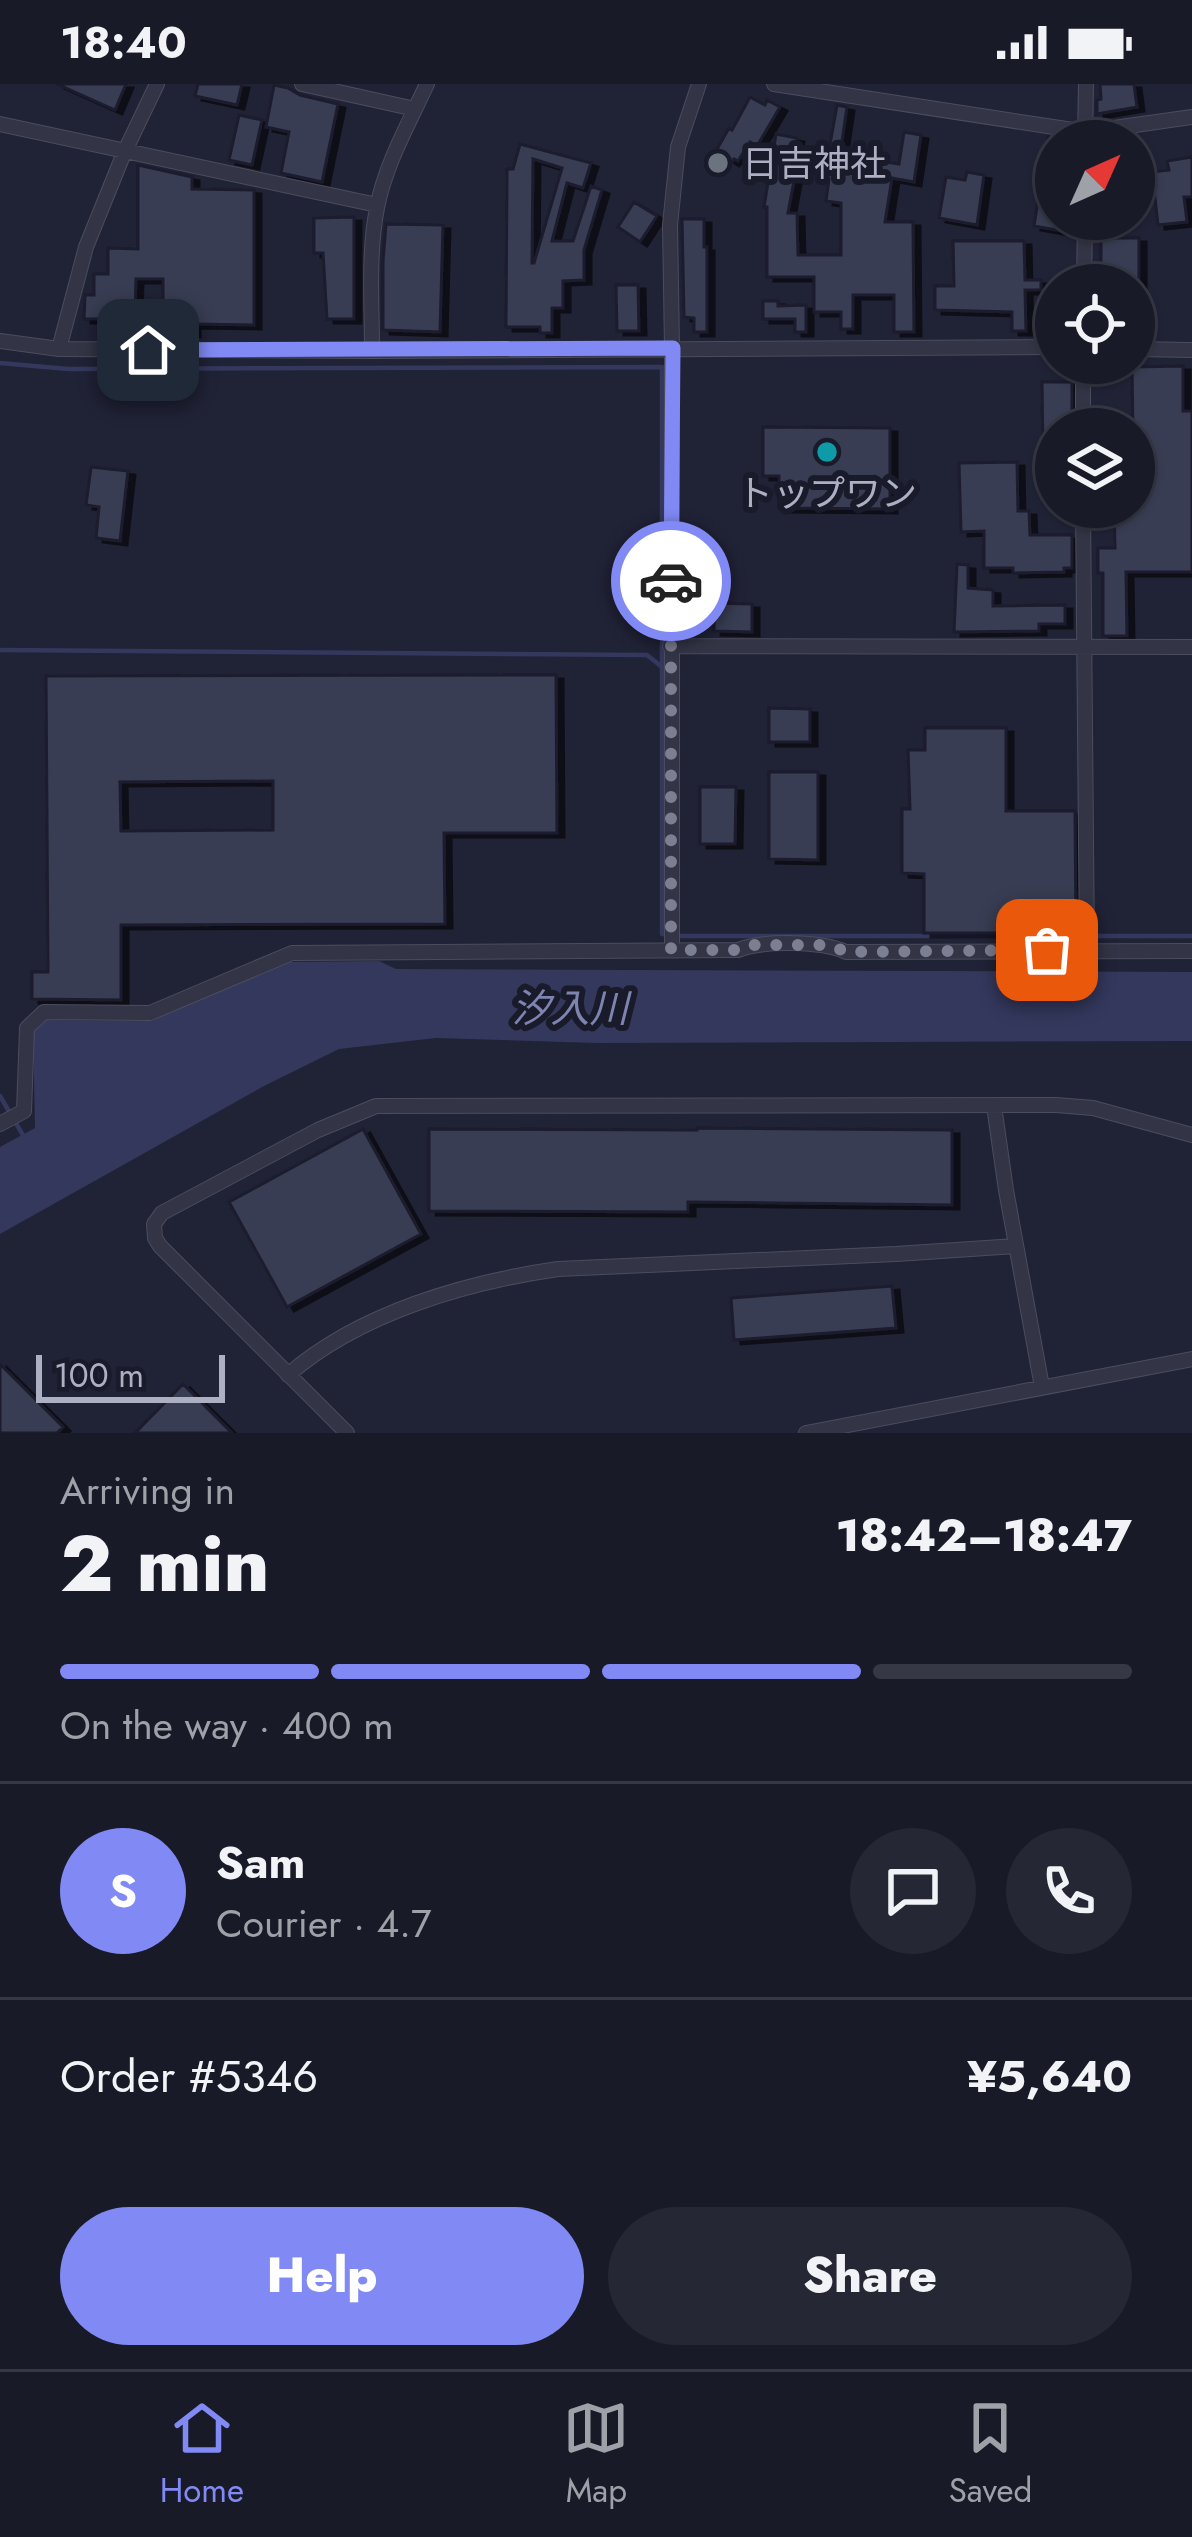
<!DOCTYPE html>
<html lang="en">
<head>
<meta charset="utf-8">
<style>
	:root { --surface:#181a28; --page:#252734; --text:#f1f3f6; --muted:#9fa1a8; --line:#363845; --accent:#818af4 }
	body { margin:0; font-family:Jost,"Noto Sans JP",sans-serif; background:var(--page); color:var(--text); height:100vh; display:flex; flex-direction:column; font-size:45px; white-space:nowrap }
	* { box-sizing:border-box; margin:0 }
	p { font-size:39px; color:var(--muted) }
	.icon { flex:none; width:66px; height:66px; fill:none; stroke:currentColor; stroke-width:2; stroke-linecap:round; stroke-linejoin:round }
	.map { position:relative; height:1349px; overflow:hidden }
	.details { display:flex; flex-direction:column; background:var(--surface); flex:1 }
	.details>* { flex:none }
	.needle { width:78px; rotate:45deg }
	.controls { position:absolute; left:1035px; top:36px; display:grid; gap:24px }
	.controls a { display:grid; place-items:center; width:120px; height:120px; border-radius:50%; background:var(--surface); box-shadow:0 3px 9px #0004,0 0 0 3px var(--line); font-size:60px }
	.scale { position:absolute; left:36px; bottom:30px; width:189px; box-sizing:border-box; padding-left:12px; border:6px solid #adafc3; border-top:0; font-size:33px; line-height:42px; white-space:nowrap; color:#adafc3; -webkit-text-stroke:9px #191b2b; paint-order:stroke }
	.pin { position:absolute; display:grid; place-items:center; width:102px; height:102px; color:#fff; margin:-51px; border-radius:24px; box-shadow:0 6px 18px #0006 }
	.courier { position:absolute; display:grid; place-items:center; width:120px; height:120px; margin:-60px; border:9px solid #818af4; border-radius:50%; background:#fff; color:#222; box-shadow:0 3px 15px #0007 }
	.head em { font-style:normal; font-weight:800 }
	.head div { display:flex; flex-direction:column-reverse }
	.head { display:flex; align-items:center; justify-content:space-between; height:204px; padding:0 60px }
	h1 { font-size:78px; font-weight:800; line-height:90px }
	.bar { display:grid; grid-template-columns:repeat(4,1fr); gap:18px 12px; align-content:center; height:144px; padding:0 60px }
	.bar i { height:15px; border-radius:9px; background:var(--line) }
	.bar .active { background:var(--accent) }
	.bar p { grid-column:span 4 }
	.line { display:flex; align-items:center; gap:30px; padding:0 60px; border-top:3px solid var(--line) }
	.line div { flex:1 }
	.round { display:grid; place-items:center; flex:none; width:126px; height:126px; border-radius:63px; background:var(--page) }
	.primary-button { display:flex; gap:24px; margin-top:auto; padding:24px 60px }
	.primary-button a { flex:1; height:138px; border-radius:72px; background:var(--accent); color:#fff; font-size:48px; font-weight:800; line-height:138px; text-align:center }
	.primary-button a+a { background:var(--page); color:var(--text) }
	.status { display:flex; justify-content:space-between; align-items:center; height:84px; padding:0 60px; background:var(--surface); direction:ltr }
	.status svg { height:33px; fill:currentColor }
	.menu { display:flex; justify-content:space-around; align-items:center; height:168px; border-top:3px solid var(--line); background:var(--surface); font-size:33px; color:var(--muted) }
	.menu a { display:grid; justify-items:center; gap:6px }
	.menu .active { color:var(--accent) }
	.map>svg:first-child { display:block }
</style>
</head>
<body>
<div class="status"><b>18:40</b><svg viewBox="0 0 49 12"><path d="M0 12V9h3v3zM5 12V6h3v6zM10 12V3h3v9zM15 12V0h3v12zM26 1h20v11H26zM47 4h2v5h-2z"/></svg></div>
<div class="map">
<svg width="1192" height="1349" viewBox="0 0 1192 1349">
	<defs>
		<filter id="shadow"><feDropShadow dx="7" dy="4" stdDeviation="0" flood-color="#0009"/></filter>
	</defs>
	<rect width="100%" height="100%" fill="#202236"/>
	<!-- water -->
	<path fill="#34385d" d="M379,877L396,885L1192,888V957L596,959L436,954L339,965L264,1002L0,1150V1063L35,1044L33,944L43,936L151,937L286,878Z"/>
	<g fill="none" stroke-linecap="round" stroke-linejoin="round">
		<!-- stream -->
		<path stroke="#34385d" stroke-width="4.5" d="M0,279L68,285L662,283V580
			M0,566L647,571L662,583V850L679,852H1192
			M0,1012L24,1053"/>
	</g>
	<!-- building -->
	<path fill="#393c53" stroke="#1b1d2d" stroke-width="3" fill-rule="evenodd" filter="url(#shadow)" d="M57,0H126L115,26Z
		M198,0H242L237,21L195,12Z
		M1100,0H1134L1137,23L1097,30V16L1101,15Z
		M274,1L288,4L300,11L338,20L322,98L281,89L289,48L266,43Z
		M750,13L765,21L767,16L780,23L757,62L750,58L738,77L734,75L732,78L716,67L729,44L732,46Z
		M837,21L847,23L840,71L899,80L904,48L921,51L914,98L892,94L885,138H913L914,248H894V211H853V245H841V228H814V193H767V123H764L776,50L797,54L792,80L797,81L788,129H797L798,171H841V119L826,117L829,95L824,94Z
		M239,31L262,36L252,81L229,76Z
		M1048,53L1056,55V135H1064L1062,147L1034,142Z
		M520,60L591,79L583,104L567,99L552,157H573L591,102L602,106L584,166V196L563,197V224H552V249H540V243H506L507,85H513ZM533,75L562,84L534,179H532Z
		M1192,73V113H1184L1187,138L1158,141L1152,88L1169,86L1167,77Z
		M138,81L192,93V105L254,106V241L193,240V249L149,246V224L163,223V195H136L135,230H115V235H84L85,211H94V190H108V164L138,165Z
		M967,88L984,91L977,141L939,134L946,93L965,96Z
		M634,118L657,132L640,158L618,143Z
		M354,133V235H327L323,169H314V134Z
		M682,135H704V163H707V248H694V234L684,233Z
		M386,140L443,141L440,248L383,246V177Z
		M1101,154H1139V201H1101Z
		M953,157H1024L1025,196H1041V206H1025L1026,247H1012V228L935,226V202H954Z
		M616,201H638L639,247H617Z
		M763,217H778V222L806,221V248H795V235H763Z
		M1183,282V327H1192V488H1126L1127,552H1103V489H1098V464H1115L1114,423H1134L1132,283Z
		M1042,298H1072V345H1056V373H1043Z
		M763,343L890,344V425L779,424V392H763Z
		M1017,378L1018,427H1029L1030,451H1072V484H1064V488L1013,489V484H984V447L961,448L959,379Z
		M91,383L128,387L120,457L96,454L99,423L86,421Z
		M957,480L968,481V504L993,506V522L1065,521V540H1039V547L954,548Z
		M714,519L752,520V548L714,547Z
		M556,591L557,749H444L445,840L121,841V916L32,915V888H48L46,592ZM273,697V746L121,747L120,698Z
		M769,624L810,625V658H769Z
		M925,644H1006V727H1075L1076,845L1005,844V849H924V790L902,789V725H910L908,666H925Z
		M769,688H818V776L769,775Z
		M700,703H736L735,760H700Z
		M697,1044L952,1046V1121L688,1118V1128L429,1127V1045L697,1046Z
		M363,1045L421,1150L287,1223L229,1118Z
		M892,1202L896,1244L734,1256L731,1214Z
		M0,1280L63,1343L57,1349H0Z
		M183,1300L232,1349H135Z"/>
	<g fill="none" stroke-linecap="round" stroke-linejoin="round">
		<!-- minor casing -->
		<g stroke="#4b4d5e" stroke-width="16">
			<path id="minor" d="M302,0L415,25
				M774,0L1086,48L1192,33
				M0,40L377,121
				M1085,55L1086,0
				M1084,201L1085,135
				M0,257L59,265L372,267L1056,263
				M59,265L86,163L124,69L157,0
				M1134,265L1192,266
				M372,267C372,220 368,170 377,124C385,81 409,39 427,0
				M1083,345V279
				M1083,423L1087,866
				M670,562L1192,563
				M672,866V264L670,141L678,63L699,0
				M994,1022L1006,1106L1042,1303
				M0,1040L24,1027L27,944L44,928L150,929L292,869L738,866C763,856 822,857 846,868L1192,867
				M288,1291C359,1229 467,1198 558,1185L896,1170L1016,1162
				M347,1349L160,1162L155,1154L154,1140L162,1129L318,1046L376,1022L1056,1021L1093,1024L1192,1051
				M806,1349L1192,1275"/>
		</g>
		<!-- minor -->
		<use href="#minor" stroke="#333546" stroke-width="14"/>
	</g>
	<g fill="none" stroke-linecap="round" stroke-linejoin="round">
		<!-- done -->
		<path stroke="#7c7e92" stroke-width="12" stroke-dasharray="0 21.6" d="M671,497V866H738L751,861H830L846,868L1047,866"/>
		<!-- route -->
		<path stroke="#818af4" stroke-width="15" d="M148,266L673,264L671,497"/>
	</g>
	<!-- markers -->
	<circle fill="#6b7280" stroke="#191b2b" stroke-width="4.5" cx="718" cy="79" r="12"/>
	<circle fill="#0f9aa8" stroke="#191b2b" stroke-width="4.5" cx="827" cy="368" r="12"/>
	<g text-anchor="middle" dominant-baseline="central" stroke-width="12" stroke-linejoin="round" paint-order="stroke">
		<!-- poi labels -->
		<g font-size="36" fill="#adafc3" stroke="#191b2b" text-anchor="start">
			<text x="742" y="79">日吉神社</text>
			<text x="827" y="409" text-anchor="middle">トップワン</text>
		</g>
		<!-- water labels -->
		<g font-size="39" font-style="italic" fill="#7e83b0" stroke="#191b2b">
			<text x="570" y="924">汐入川</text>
		</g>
	</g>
</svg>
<div class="controls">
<a><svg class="needle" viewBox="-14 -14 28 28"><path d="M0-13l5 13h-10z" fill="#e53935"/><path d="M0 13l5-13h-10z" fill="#9fa1a8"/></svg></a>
<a><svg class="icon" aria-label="locate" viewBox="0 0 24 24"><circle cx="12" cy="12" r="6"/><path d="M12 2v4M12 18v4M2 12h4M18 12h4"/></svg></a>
<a><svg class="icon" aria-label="layers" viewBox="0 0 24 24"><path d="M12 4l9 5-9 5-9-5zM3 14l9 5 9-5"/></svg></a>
</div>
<div class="scale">100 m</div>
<div class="pin" style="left:1047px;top:866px;background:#ea580c"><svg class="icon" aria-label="bag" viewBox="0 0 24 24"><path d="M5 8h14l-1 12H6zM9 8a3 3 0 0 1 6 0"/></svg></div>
<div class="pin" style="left:148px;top:266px;background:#1f2937"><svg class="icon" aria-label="home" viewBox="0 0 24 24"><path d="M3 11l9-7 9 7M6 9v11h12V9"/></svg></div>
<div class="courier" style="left:671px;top:497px"><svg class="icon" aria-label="car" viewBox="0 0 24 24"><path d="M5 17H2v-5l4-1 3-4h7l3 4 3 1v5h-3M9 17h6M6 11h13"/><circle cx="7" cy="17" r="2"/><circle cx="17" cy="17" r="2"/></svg></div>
</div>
<section class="details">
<div class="head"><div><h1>2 min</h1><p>Arriving in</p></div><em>18:42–18:47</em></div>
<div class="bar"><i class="active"></i><i class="active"></i><i class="active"></i><i></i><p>On the way · 400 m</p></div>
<div class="line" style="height:216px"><b class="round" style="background:var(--accent);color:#fff">S</b><div><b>Sam</b><p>Courier · 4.7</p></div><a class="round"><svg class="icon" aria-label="chat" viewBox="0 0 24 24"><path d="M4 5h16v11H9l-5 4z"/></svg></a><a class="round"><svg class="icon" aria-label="phone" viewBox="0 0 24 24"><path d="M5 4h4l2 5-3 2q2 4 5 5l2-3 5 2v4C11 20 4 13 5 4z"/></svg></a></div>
<div class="line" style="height:156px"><div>Order #5346</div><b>¥5,640</b></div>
<div class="primary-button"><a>Help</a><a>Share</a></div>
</section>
<nav class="menu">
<a class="active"><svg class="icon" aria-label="home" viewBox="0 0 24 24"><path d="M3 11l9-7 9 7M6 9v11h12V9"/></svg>Home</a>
<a><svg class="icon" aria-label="map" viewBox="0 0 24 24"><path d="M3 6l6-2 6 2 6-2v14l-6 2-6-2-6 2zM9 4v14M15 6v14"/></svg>Map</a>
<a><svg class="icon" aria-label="saved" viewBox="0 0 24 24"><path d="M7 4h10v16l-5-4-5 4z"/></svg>Saved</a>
</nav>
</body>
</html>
